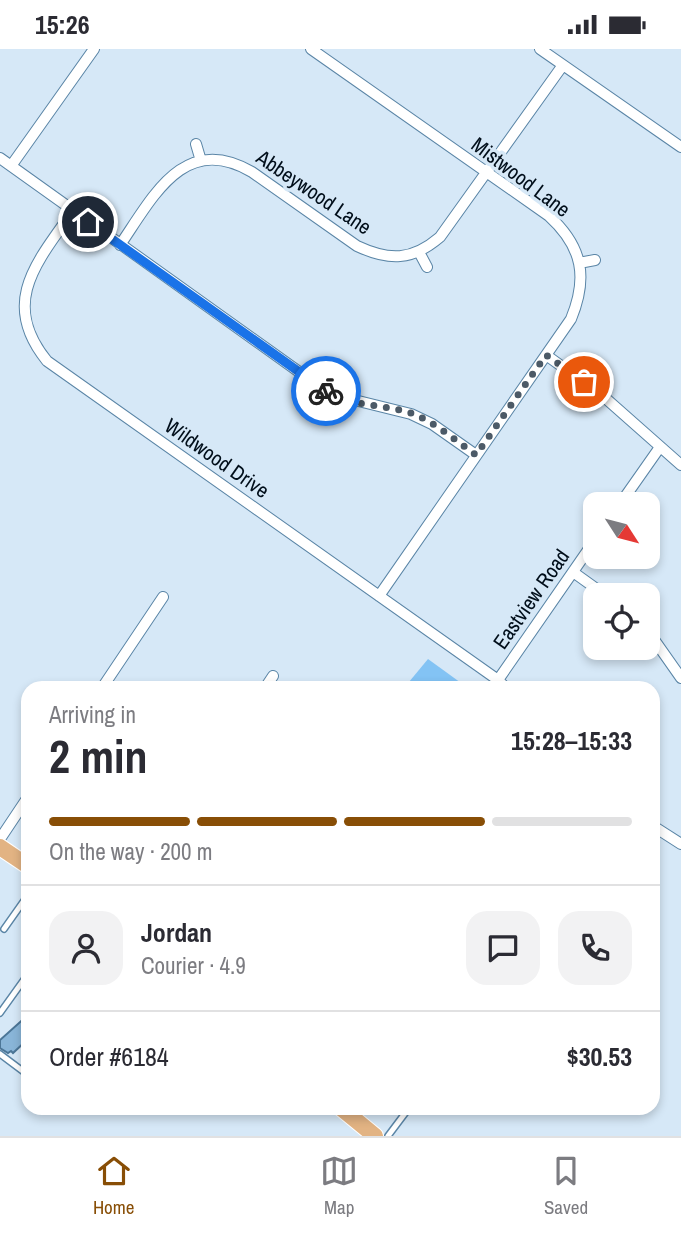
<!DOCTYPE html>
<html lang="en">
<head>
<meta charset="utf-8">
<style>
	:root { --surface:#fff; --page:#f2f2f3; --text:#2b2b33; --muted:#7c7c81; --line:#e1e1e2; --accent:#884e06 }
	body { margin:0; font-family:"Archivo Narrow",sans-serif; background:var(--page); color:var(--text); height:100vh; display:flex; flex-direction:column; font-size:26px; white-space:nowrap }
	* { box-sizing:border-box; margin:0 }
	p { font-size:23px; color:var(--muted) }
	.icon { flex:none; width:38px; height:38px; fill:none; stroke:currentColor; stroke-width:2; stroke-linecap:round; stroke-linejoin:round }
	.map { position:relative; flex:1; overflow:hidden }
	.drawer { position:absolute; left:21px; top:632px; width:639px; height:434px; display:flex; flex-direction:column; background:var(--surface); border-radius:21px; box-shadow:0 4px 10px #0003 }
	.drawer>* { flex:none }
	.needle { width:46px; rotate:126deg }
	.controls { position:absolute; left:583px; top:443px; display:grid; gap:14px }
	.controls a { display:grid; place-items:center; width:77px; height:77px; border-radius:14px; background:var(--surface); box-shadow:0 4px 10px #0003; font-size:35px }
	.pin { position:absolute; display:grid; place-items:center; width:60px; height:60px; color:#fff; margin:-30px; border:4px solid #fff; border-radius:50%; box-shadow:0 2px 7px #0007 }
	.courier { position:absolute; display:grid; place-items:center; width:70px; height:70px; margin:-35px; border:5px solid #1a73e8; border-radius:50%; background:#fff; color:#222; box-shadow:0 2px 9px #0007 }
	.head em { font-style:normal; font-weight:800 }
	.head div { display:flex; flex-direction:column-reverse }
	.head { display:flex; align-items:center; justify-content:space-between; height:119px; padding:0 28px }
	h1 { font-size:46px; font-weight:800; line-height:52px }
	.bar { display:grid; grid-template-columns:repeat(4,1fr); gap:10px 7px; align-content:center; height:84px; padding:0 28px }
	.bar i { height:9px; border-radius:5px; background:var(--line) }
	.bar .active { background:var(--accent) }
	.bar p { grid-column:span 4 }
	.line { display:flex; align-items:center; gap:18px; padding:0 28px; border-top:2px solid var(--line) }
	.line div { flex:1 }
	.round { display:grid; place-items:center; flex:none; width:74px; height:74px; border-radius:21px; background:var(--page) }
	.status { display:flex; justify-content:space-between; align-items:center; height:49px; padding:0 35px; background:var(--surface); direction:ltr }
	.status svg { height:19px; fill:currentColor }
	.tabs { display:flex; justify-content:space-around; align-items:center; height:98px; border-top:2px solid var(--line); background:var(--surface); font-size:19px; color:var(--muted) }
	.tabs a { display:grid; justify-items:center; gap:4px }
	.tabs .active { color:var(--accent) }
	.map>svg:first-child { display:block }
</style>
</head>
<body>
<div class="status"><b>15:26</b><svg viewBox="0 0 49 12"><path d="M0 12V9h3v3zM5 12V6h3v6zM10 12V3h3v9zM15 12V0h3v12zM26 1h20v11H26zM47 4h2v5h-2z"/></svg></div>
<div class="map">
<svg width="681" height="1087" viewBox="0 0 681 1087">
	<rect width="100%" height="100%" fill="#d6e8f7"/>
	<!-- water -->
	<path fill="#83c3f4" d="M428,610L468,639H404Z"/>
	<!-- building -->
	<path fill="#89b5d8" stroke="#4c7697" stroke-width="2" d="M28,966V990L13,1004L11,1002L8,1004L0,999V991Z"/>
	<g fill="none" stroke-linecap="round" stroke-linejoin="round">
		<!-- service casing -->
		<g stroke="#5a85a6" stroke-width="8">
			<path id="service" d="M4,880L28,846
				M0,964L28,925
				M0,1005L28,1026
				M388,1087L409,1059"/>
		</g>
		<!-- minor casing -->
		<g stroke="#5a85a6" stroke-width="12">
			<path id="minor" d="M311,0L549,167C583,198 588,229 571,270L379,547
				M540,0L681,98
				M196,95L201,112
				M0,109L330,345L411,365L432,375L476,406
				M11,117L94,0
				M73,162C36,214 0,254 47,312L498,631L506,639
				M120,196C153,148 184,83 252,123L357,197C389,212 412,212 440,188L563,16
				M419,203L427,218
				M579,214L595,211
				M546,306L603,347L681,416
				M620,455L660,398
				M573,523L605,546
				M648,582L681,629
				M498,631L595,491
				M102,639L163,548
				M265,639L273,627
				M653,777L681,795
				M0,790L28,748"/>
		</g>
		<!-- primary casing -->
		<g stroke="#fff" stroke-width="18">
			<path id="primary" d="M0,798L28,817
				M341,1059L375,1087"/>
		</g>
		<!-- service -->
		<use href="#service" stroke="#fff" stroke-width="5"/>
		<!-- minor -->
		<use href="#minor" stroke="#fff" stroke-width="10"/>
		<!-- primary -->
		<use href="#primary" stroke="#e2b383" stroke-width="16"/>
	</g>
	<g fill="none" stroke-linecap="round" stroke-linejoin="round">
		<!-- done -->
		<path stroke="#4c5a67" stroke-width="7" stroke-dasharray="0 12.6" d="M326,342C350,358 384,355 411,364C435,373 456,392 476,406L546,306L584,333"/>
		<!-- route -->
		<path stroke="#1a73e8" stroke-width="9" d="M88,173L326,342"/>
	</g>
	<g text-anchor="middle" dominant-baseline="central" stroke-width="7" stroke-linejoin="round" paint-order="stroke">
		<!-- street labels -->
		<g font-size="21" fill="#010e1a" stroke="#d6e8f7">
			<text transform="translate(521 128) rotate(37)">Mistwood Lane</text>
			<text transform="translate(314 143) rotate(34)">Abbeywood Lane</text>
			<text transform="translate(217 409) rotate(35)">Wildwood Drive</text>
			<text transform="translate(531 550) rotate(-55)">Eastview Road</text>
		</g>
	</g>
</svg>
<div class="controls">
<a><svg class="needle" viewBox="-14 -14 28 28"><path d="M0-13l5 13h-10z" fill="#e53935"/><path d="M0 13l5-13h-10z" fill="#7c7c81"/></svg></a>
<a><svg class="icon" aria-label="locate" viewBox="0 0 24 24"><circle cx="12" cy="12" r="6"/><path d="M12 2v4M12 18v4M2 12h4M18 12h4"/></svg></a>
</div>
<div class="pin" style="left:584px;top:333px;background:#ea580c"><svg class="icon" aria-label="bag" viewBox="0 0 24 24"><path d="M5 8h14l-1 12H6zM9 8a3 3 0 0 1 6 0"/></svg></div>
<div class="pin" style="left:88px;top:173px;background:#1f2937"><svg class="icon" aria-label="home" viewBox="0 0 24 24"><path d="M3 11l9-7 9 7M6 9v11h12V9"/></svg></div>
<div class="courier" style="left:326px;top:342px"><svg class="icon" aria-label="bike" viewBox="0 0 24 24"><circle cx="6" cy="16" r="4"/><circle cx="18" cy="16" r="4"/><path d="M6 16l4-8h5l3 8M10 8l3 8H6M13 5h3"/></svg></div>
<section class="drawer">
<div class="head"><div><h1>2 min</h1><p>Arriving in</p></div><em>15:28–15:33</em></div>
<div class="bar"><i class="active"></i><i class="active"></i><i class="active"></i><i></i><p>On the way · 200 m</p></div>
<div class="line" style="height:126px"><a class="round"><svg class="icon" aria-label="person" viewBox="0 0 24 24"><circle cx="12" cy="8" r="4"/><path d="M4 21q1-7 8-7t8 7"/></svg></a><div><b>Jordan</b><p>Courier · 4.9</p></div><a class="round"><svg class="icon" aria-label="chat" viewBox="0 0 24 24"><path d="M4 5h16v11H9l-5 4z"/></svg></a><a class="round"><svg class="icon" aria-label="phone" viewBox="0 0 24 24"><path d="M5 4h4l2 5-3 2q2 4 5 5l2-3 5 2v4C11 20 4 13 5 4z"/></svg></a></div>
<div class="line" style="height:91px"><div>Order #6184</div><b>$30.53</b></div>
</section>
</div>
<nav class="tabs">
<a class="active"><svg class="icon" aria-label="home" viewBox="0 0 24 24"><path d="M3 11l9-7 9 7M6 9v11h12V9"/></svg>Home</a>
<a><svg class="icon" aria-label="map" viewBox="0 0 24 24"><path d="M3 6l6-2 6 2 6-2v14l-6 2-6-2-6 2zM9 4v14M15 6v14"/></svg>Map</a>
<a><svg class="icon" aria-label="saved" viewBox="0 0 24 24"><path d="M7 4h10v16l-5-4-5 4z"/></svg>Saved</a>
</nav>
</body>
</html>
